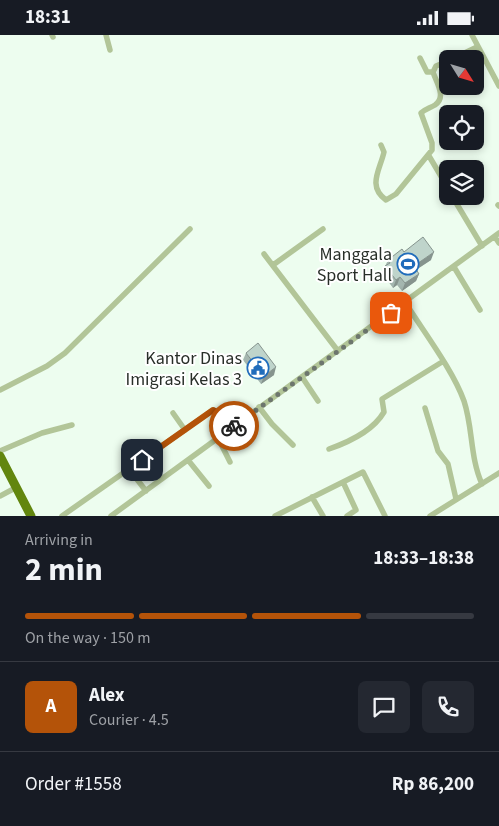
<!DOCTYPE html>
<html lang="en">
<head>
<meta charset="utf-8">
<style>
	:root { --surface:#171b24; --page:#242831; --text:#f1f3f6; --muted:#9ea1a6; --line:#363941; --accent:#b45309 }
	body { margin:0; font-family:"Source Sans 3",sans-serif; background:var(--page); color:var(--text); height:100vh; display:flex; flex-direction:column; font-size:19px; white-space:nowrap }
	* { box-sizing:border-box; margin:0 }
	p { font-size:16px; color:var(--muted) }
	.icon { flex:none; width:28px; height:28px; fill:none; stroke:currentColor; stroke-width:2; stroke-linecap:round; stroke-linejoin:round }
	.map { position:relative; height:481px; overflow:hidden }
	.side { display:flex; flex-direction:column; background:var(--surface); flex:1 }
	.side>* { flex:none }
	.needle { width:32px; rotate:127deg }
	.tools { position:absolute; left:439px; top:15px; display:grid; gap:10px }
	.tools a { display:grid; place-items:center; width:45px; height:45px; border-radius:8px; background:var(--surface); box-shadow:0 2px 8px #0003; font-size:25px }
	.pin { position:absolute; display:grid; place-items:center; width:42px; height:42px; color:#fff; margin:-21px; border-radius:10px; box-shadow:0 2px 8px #0006 }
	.courier { position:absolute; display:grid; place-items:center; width:50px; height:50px; margin:-25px; border:4px solid #b45309; border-radius:50%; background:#fff; color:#222; box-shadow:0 1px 6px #0007 }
	.overview em { font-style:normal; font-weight:700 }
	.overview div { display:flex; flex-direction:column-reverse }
	.overview { display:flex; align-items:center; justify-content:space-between; height:85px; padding:0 25px }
	h1 { font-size:32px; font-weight:700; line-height:38px }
	.bar { display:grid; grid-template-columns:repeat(4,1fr); gap:8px 5px; align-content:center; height:60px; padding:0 25px }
	.bar i { height:6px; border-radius:4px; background:var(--line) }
	.bar .active { background:var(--accent) }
	.bar p { grid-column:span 4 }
	.line { display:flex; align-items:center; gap:12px; padding:0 25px; border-top:1px solid var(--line) }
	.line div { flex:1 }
	.round { display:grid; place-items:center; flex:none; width:52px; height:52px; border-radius:8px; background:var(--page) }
	.status { display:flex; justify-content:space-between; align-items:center; height:35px; padding:0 25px; background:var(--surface); direction:ltr }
	.status svg { height:14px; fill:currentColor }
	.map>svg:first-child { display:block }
</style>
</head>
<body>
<div class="status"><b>18:31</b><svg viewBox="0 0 49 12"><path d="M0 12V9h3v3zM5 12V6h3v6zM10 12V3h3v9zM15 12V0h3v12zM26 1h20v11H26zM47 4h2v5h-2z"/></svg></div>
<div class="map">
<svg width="499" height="481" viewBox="0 0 499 481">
	<rect width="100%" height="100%" fill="#edfdef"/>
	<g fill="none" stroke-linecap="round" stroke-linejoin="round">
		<!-- minor -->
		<path stroke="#b2c598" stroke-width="5.5" d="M52,0L53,2
			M106,0L110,15
			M472,0L499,51
			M420,23L427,37H433
			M452,24L477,12
			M381,110L384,117C380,135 367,151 386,165L396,159L432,115V108L421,78C425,74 430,73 435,70C447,62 436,47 433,37L436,31L448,26
			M429,121L448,153
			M452,161L482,211
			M498,170L499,171
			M495,202L499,208
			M264,219L338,316
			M273,230L323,194
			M454,232L480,275
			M405,267C423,296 453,335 464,366C473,393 470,423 482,449
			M302,342L318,366
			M0,355L47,331L65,318L190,194
			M259,372L272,389L293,410
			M425,373L438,416L448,429L456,464
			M173,378L185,395
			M218,403L230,427
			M329,414C349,407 373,396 384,377L382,364L442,327
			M0,416L42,398L72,390
			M188,425L209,451
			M129,434L146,456
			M343,447L356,475L347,481
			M0,461L17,452
			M312,462L323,481
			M62,481L213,375L219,378L230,394
			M111,481L499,198
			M275,481L363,437L385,481
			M430,481L499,438"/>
		<!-- highway -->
		<path stroke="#62860e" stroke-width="9" d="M0,421L31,481"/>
	</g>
	<!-- wall -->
	<path fill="#a4b6af" d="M404,217L431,225L416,235L419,239L416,246L402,256L397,250L393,253L382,238L388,225Z
		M246,318L274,340L261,349L243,325Z"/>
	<!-- shaded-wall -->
	<path fill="#86948e" d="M434,217L431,225L411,238L414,231Z
		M419,239L416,246L402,256L405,248Z
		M400,242L397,250L393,253L396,245Z
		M276,332L274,340L261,349L264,341Z"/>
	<!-- building -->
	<path fill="#bfd4cb" stroke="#86948e" d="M423,202L434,217L414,231L419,239L405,248L400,242L396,245L385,231L390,228L388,225L402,214L404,217Z
		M258,308L276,332L264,341L246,318Z"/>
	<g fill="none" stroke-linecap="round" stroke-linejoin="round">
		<!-- done -->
		<path stroke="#6d766e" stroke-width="5" stroke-dasharray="0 9" d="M234,391L391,278"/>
		<!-- route -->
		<path stroke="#b45309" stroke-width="6" d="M142,425L213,375L219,378L230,394L234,391"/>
	</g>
	<!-- icons -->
	<defs>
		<g id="stadium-ring" transform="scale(1.125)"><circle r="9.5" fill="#fff" stroke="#206cbb" stroke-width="1.5"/><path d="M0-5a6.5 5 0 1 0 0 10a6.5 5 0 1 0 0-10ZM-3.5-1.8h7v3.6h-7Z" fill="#206cbb"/></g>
		<g id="civic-ring" transform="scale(1.125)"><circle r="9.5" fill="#fff" stroke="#206cbb" stroke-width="1.5"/><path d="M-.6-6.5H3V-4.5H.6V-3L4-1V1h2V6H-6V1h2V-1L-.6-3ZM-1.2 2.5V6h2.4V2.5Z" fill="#206cbb"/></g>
	</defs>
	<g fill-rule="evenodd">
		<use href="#stadium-ring" x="408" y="229"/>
		<use href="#civic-ring" x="258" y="333"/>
	</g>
	<g text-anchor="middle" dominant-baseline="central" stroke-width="4" stroke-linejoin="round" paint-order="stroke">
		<!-- poi labels -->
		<g font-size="18" fill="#282e28" stroke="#fff" text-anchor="end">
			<text x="392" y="219">Manggala<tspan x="392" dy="21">Sport Hall</tspan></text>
			<text x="242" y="323">Kantor Dinas<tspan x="242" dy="21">Imigrasi Kelas 3</tspan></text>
		</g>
	</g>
</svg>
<div class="tools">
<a><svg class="needle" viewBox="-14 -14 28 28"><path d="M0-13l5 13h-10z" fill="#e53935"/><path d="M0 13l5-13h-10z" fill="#9ea1a6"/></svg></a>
<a><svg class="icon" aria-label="locate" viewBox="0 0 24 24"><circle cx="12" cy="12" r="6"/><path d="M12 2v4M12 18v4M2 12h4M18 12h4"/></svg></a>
<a><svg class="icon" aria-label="layers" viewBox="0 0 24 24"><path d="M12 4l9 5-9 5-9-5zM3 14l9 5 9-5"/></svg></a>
</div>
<div class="pin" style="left:391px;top:278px;background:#ea580c"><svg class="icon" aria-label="bag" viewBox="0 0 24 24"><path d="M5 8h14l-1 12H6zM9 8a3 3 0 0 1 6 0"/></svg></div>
<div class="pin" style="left:142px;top:425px;background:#1f2937"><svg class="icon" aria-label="home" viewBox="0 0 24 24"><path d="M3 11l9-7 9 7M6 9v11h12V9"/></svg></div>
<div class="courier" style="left:234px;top:391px"><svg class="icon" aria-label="bike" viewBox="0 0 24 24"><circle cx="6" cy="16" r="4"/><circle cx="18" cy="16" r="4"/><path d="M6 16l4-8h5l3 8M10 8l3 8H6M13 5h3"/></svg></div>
</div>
<section class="side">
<div class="overview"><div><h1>2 min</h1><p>Arriving in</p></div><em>18:33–18:38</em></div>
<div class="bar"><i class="active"></i><i class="active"></i><i class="active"></i><i></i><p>On the way · 150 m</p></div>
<div class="line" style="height:90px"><b class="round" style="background:var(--accent);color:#fff">A</b><div><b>Alex</b><p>Courier · 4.5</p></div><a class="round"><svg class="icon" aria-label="chat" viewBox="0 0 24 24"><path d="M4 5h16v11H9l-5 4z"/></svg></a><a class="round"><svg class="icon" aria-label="phone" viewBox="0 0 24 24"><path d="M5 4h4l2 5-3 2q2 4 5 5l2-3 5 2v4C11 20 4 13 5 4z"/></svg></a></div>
<div class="line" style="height:65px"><div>Order #1558</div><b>Rp 86,200</b></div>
</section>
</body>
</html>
